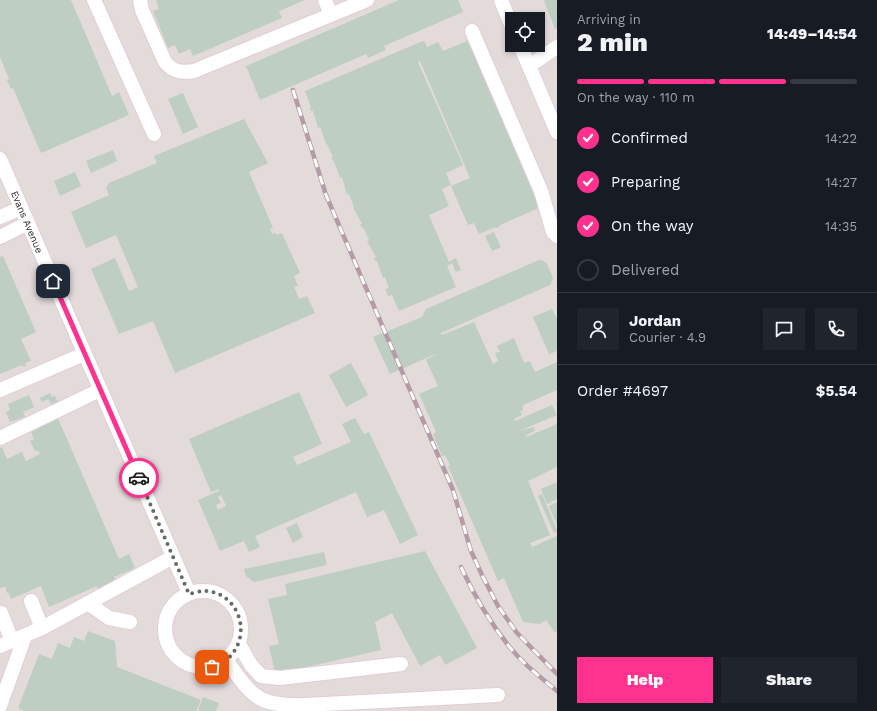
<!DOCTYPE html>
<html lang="en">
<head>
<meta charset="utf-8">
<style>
	:root { --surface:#171b24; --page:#20242c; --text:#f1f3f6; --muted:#9ea1a6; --line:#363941; --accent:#ff328f }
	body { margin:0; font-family:"Work Sans",sans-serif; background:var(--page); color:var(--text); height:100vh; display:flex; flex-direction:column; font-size:15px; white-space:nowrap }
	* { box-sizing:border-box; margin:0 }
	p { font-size:13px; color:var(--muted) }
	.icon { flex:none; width:22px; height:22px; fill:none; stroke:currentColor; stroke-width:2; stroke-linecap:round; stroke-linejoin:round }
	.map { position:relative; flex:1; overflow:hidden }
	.details { display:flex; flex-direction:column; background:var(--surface); width:320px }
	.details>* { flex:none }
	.controls { position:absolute; left:505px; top:12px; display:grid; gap:8px }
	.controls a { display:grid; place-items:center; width:40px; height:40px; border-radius:0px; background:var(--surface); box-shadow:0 2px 6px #0003; font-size:20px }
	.pin { position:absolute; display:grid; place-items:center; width:34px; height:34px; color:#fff; margin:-17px; border-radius:8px; box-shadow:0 2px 6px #0006 }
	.courier { position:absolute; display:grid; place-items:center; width:40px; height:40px; margin:-20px; border:3px solid #ff328f; border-radius:50%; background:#fff; color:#222; box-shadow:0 1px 5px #0007 }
	.overview em { font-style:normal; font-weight:800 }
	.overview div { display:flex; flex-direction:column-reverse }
	.overview { display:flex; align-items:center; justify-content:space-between; height:68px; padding:0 20px }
	h1 { font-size:26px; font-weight:800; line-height:30px }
	.bar { display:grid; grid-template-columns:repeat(4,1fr); gap:6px 4px; align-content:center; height:48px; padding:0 20px }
	.bar i { height:5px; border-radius:3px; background:var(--line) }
	.bar .on { background:var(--accent) }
	.bar p { grid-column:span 4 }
	.line { display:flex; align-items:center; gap:10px; padding:0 20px; border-top:1px solid var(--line) }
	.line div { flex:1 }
	.round { display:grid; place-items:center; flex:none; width:42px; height:42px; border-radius:0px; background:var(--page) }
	ol { padding:0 20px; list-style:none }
	li { display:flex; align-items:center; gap:12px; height:44px }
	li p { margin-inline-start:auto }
	li .icon { padding:4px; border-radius:50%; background:var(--accent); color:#fff; stroke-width:4 }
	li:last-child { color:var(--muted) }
	li i { width:22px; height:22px; border:2px solid var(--line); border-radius:50% }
	.button { display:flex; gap:8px; margin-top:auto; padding:8px 20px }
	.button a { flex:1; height:46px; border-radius:0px; background:var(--accent); color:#fff; font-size:16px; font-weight:800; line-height:46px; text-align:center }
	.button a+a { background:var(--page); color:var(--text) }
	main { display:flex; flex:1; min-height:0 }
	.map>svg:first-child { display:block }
</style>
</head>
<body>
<main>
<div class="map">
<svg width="557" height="711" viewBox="0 0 557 711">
	<rect width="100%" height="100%" fill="#d8ecde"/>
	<!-- industrial -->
	<path fill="#e3dada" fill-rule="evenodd" d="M0,0H557V711H0ZM512,19H538V45H512Z"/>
	<!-- building -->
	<path fill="#becec3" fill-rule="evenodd" d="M0,0H71L112,96L119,92L129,115L41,153L13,88L11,89L7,80L9,79L0,57Z
		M156,0H305L279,11L282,18L193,56L190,49L179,54L175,45L168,48L153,11L159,9Z
		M399,0H458L463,12L384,46L386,50L368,58L366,54L260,100L246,66Z
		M546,0H556L557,2V28L555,29L544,1Z
		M469,40L541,207L500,225V226L497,228L496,227L479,234L474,223L468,225L451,186L470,178L420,61L418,62L463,165L446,173L451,185L442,189L449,206L429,215L449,262L456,258L461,270L456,272L452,263L447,266L456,287L399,311L392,295L388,296L385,289L389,288L385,277L383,278L377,261L376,262L374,258L376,257L367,241L369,240L363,227L362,228L360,224H362L353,207H354L349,194L347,195L342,177L340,178L334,161H333L331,157H333L327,144H326L320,127L318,128L313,111H311L310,108L311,107L305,91L418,43L424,41L427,47L438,42L443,51Z
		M183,93L198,127L183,134L168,99Z
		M244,119L268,163L249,172L273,228L270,229L272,234L276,233L277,235L282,233L300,273L294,276L298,286L294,287L299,299L307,296L315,313L175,373L153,321L119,334L91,269L115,258L129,291L138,287L116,235L86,248L71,212L109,195L106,188L109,183L157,163L154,156Z
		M113,150L117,161L91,173L86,161Z
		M75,172L81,186L60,196L54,181Z
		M494,232L501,247L492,251L485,236Z
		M3,256L36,332L21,339L31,361L25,363L26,366L23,367L22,365L0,374V257Z
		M539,260H542L547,264L553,278L550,285L441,333L442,335L474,322L493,364L498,361L495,353L500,352L497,346L514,338L524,363L530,361L535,372L557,362V390L523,405V410L520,411L522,415L514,419L515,421L552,405L557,415L519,431L534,427L535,431L526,435V437L557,424V467L528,481L550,535L530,543L532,547L557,536V631L555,633L546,620L540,624L523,622L504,578L498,581L448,466L450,465L445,455L442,456L433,434L436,432L419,394L438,386L426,360L438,353L390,374L373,337L422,317L426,309Z
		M552,309L557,318V351L549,354L533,317Z
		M351,363L368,395L346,407L329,375Z
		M299,392L322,444L293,457L297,465L351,442L342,424L355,418L364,434L369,432L418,535L400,544L384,510L367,517L356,492L255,536L260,547L249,552L244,541L220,551L198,500L219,491V489L211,492L189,439ZM221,495L226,506L218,510L216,505L221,503L218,497Z
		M50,393L52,397L55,396L58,403L52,406L48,399L42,402L40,398Z
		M29,395L34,407L23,412L25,417L10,422L6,412L10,410L8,404Z
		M57,416L119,559L129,554L135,568L114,577L116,581L98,589L97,586L49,607L41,586L11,599L8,592L6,593V587L0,588V448L2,447L7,459L22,452L26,461L40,454L38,450L35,451L30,441L34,439L29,428Z
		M557,482V499L547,504L541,489Z
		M542,494L557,530V532L554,533L538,496Z
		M557,502V525L549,506Z
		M297,523L303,537L293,543L286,528Z
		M425,551L477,648L445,665L440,655L420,666L392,613L375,622L381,650L298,669L275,672L269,646L279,644L268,599L287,595L285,584Z
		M324,552L327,565L254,582L246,576L244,569Z
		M88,631L115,641L117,667L201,700L196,711H24L18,708L39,654L52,659L58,643L70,648L74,637L84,641Z
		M203,697L219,703L216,711H198Z"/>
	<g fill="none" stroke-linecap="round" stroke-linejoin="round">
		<!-- minor casing -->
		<g stroke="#e3cdd7" stroke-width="16">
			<path id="minor" d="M94,0L154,134
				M140,0L142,10L165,62C173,72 182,73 194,71L367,0
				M325,0L331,15
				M501,0L512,27
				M472,31L541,191L553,232L557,236
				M520,45L557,132
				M529,66L557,47
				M0,159L189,593
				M0,217L21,208
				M0,237L28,223
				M0,390L84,354
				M0,438L100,390
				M165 629a38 38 0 1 1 76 0a38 38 0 1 1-76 0Z
				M31,601L42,628
				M88,603L109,618L130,622
				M1,613L12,641
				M239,644L251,665L261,676L280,678L401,664
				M0,646L42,628L173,557
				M226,660C252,695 256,707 305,705L498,695
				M0,706L25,636"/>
		</g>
		<!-- minor -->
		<use href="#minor" stroke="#fff" stroke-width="14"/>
		<!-- rail casing -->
		<g stroke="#b49ba5" stroke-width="4.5">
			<path id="rail" d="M293,90L326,195L453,490L471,551L482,575L498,606L517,633L557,674
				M461,567C474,595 489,621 508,645C522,663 540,677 557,691"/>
		</g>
		<!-- rail -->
		<use href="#rail" stroke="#fff" stroke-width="3" stroke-dasharray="9" stroke-linecap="butt"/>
	</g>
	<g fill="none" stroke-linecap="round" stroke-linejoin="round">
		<!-- done -->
		<path stroke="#666d68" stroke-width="4" stroke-dasharray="0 7.2" d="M139,478L189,594C194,593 200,591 204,591C236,591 252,630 232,654C227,661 219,664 212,667"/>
		<!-- route -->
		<path stroke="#ff328f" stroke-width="5" d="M53,281L139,478"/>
	</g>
	<g text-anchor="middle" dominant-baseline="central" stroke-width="3.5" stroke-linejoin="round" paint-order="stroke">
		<!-- street labels -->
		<g font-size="10" fill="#282828" stroke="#fff">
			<text transform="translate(27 222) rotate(67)">Evans Avenue</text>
		</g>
	</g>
</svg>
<div class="controls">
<a><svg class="icon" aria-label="locate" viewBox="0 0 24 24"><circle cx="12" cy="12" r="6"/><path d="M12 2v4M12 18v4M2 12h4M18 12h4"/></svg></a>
</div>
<div class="pin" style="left:212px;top:667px;background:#ea580c"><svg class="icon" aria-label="bag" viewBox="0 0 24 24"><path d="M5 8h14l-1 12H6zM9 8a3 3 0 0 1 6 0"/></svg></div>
<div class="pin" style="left:53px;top:281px;background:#1f2937"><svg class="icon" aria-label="home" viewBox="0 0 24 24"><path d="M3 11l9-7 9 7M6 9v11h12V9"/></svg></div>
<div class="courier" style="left:139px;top:478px"><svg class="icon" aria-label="car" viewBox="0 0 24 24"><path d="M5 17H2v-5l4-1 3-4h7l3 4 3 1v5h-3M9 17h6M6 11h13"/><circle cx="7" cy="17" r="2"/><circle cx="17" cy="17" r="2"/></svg></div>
</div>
<section class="details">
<div class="overview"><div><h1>2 min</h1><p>Arriving in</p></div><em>14:49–14:54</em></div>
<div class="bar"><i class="on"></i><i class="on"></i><i class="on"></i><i></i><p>On the way · 110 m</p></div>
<ol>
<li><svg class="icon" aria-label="check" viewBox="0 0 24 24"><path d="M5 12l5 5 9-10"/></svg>Confirmed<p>14:22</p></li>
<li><svg class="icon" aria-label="check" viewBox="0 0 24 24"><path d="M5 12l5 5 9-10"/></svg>Preparing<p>14:27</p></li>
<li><svg class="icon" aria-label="check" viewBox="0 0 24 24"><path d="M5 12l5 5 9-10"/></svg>On the way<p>14:35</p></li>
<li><i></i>Delivered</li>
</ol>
<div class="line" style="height:72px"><a class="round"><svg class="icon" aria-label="person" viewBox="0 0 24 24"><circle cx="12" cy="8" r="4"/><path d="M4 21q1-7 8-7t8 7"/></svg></a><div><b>Jordan</b><p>Courier · 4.9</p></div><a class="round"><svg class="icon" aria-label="chat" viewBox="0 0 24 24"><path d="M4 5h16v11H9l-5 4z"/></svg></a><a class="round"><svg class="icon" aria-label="phone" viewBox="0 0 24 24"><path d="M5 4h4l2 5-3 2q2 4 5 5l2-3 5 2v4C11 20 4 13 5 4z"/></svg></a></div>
<div class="line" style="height:52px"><div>Order #4697</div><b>$5.54</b></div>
<div class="button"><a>Help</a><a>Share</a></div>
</section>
</main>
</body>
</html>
